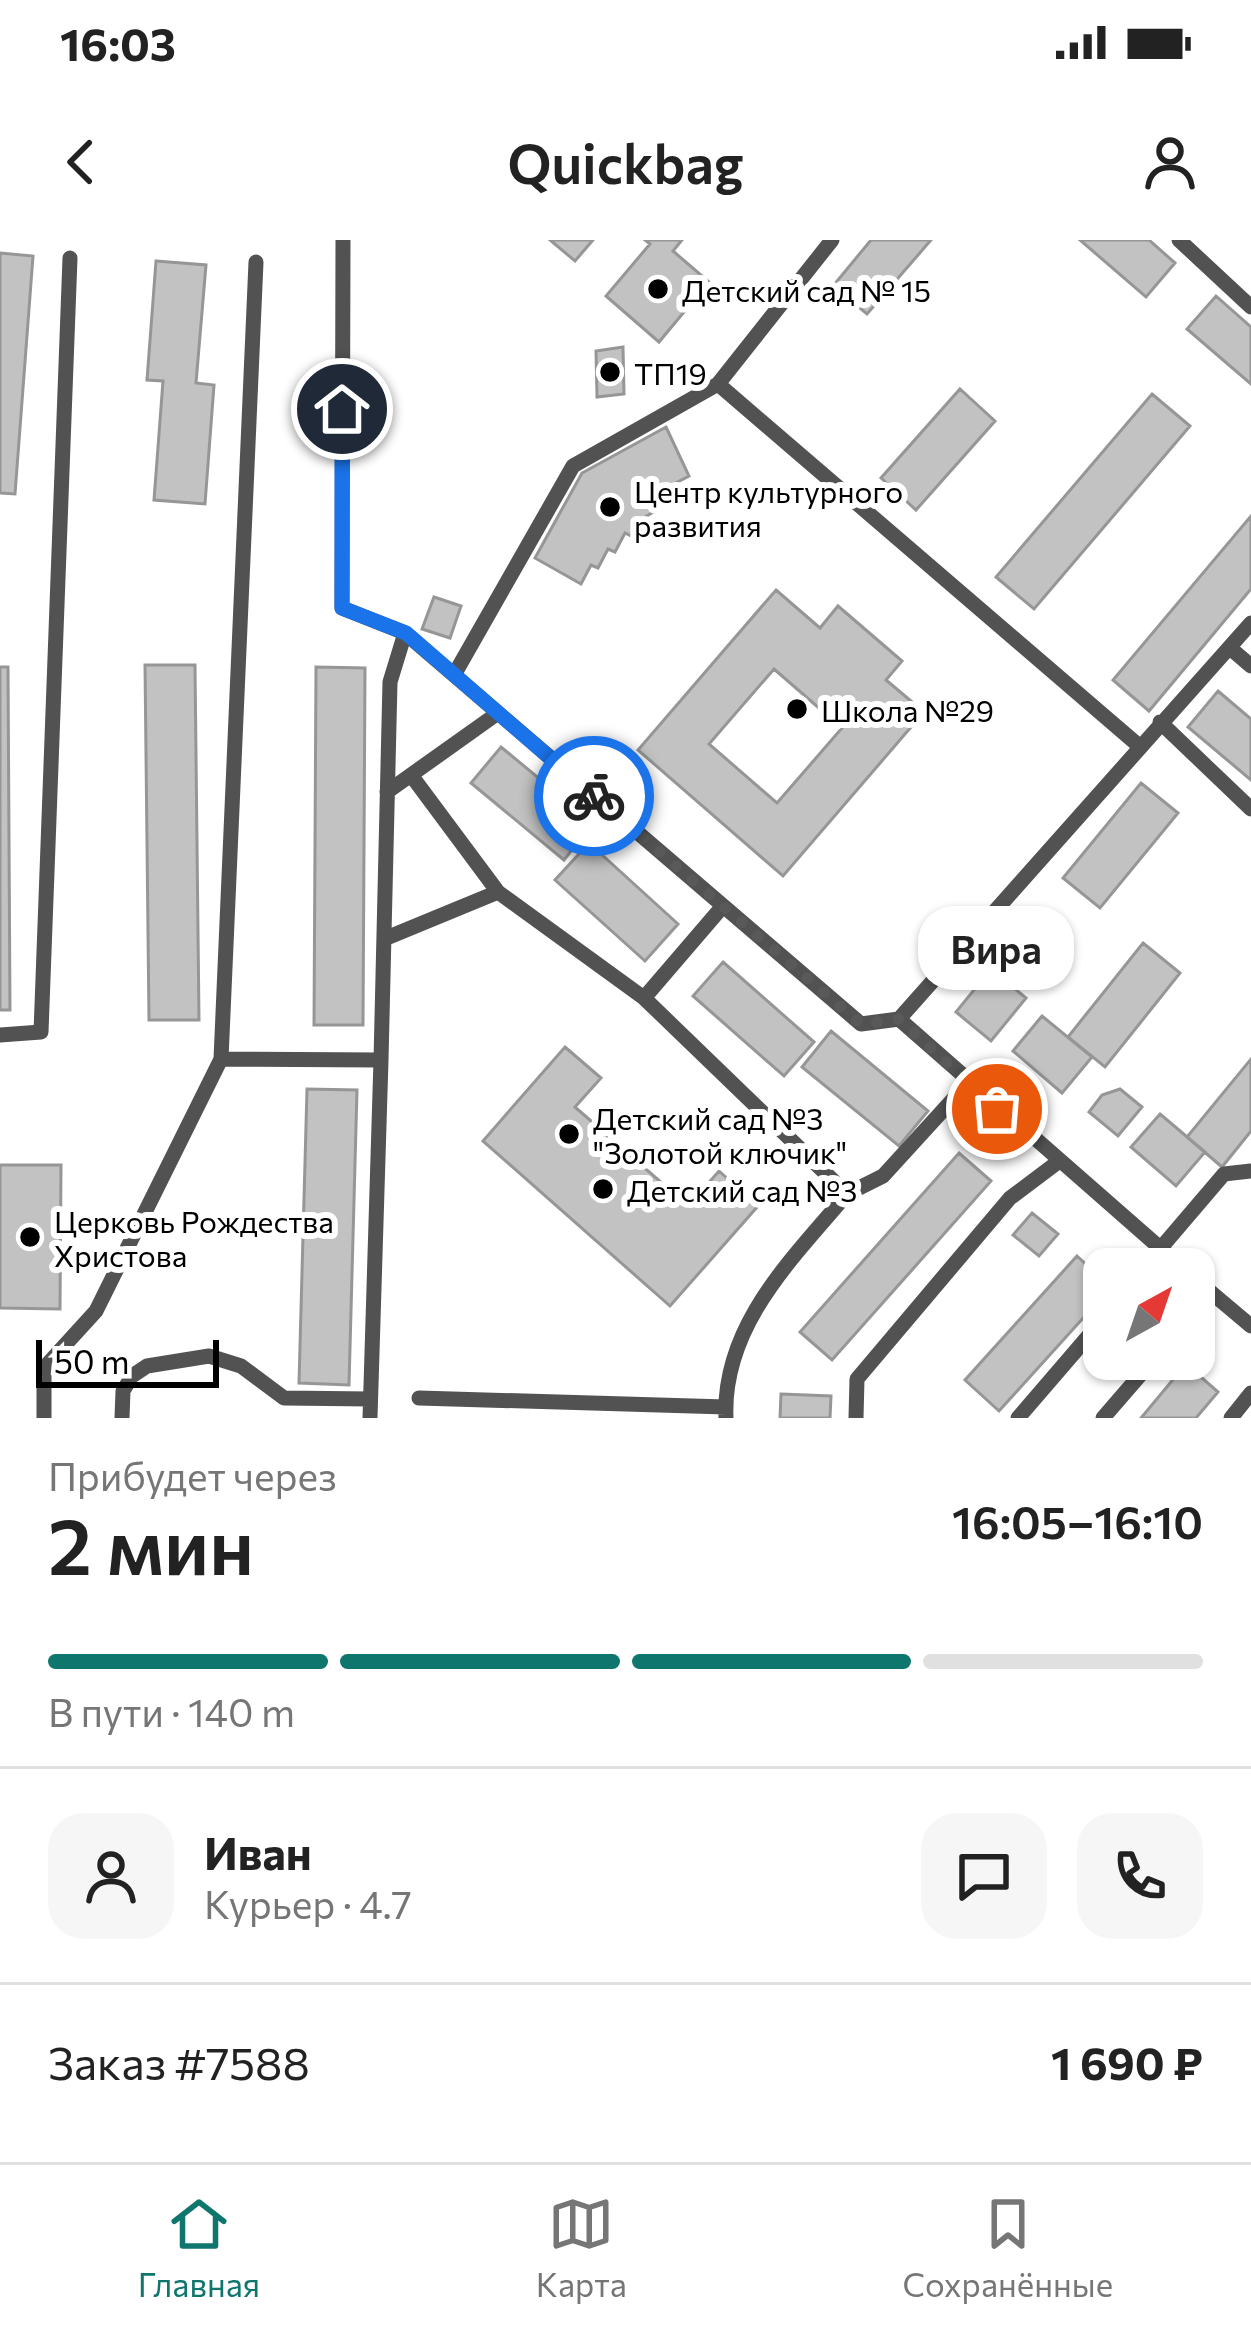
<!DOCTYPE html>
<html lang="ru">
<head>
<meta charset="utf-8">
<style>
	:root { --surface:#fff; --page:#f6f6f6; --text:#222; --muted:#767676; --line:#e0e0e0; --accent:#0f766e }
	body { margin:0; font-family:Commissioner,sans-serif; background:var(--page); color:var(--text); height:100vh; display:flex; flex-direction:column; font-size:45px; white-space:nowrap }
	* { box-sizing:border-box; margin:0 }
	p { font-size:39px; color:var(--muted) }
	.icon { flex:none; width:66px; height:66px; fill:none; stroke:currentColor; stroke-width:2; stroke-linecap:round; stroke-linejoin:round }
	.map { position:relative; height:1178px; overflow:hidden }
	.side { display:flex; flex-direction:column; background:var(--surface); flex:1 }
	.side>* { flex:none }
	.needle { width:78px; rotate:40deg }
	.buttons { position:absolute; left:1083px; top:1008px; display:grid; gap:24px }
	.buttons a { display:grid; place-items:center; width:132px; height:132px; border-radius:24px; background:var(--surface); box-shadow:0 3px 9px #0004; font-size:60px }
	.scale { position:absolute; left:36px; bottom:30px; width:183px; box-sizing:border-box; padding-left:12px; border:6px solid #000; border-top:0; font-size:33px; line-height:42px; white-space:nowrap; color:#000; -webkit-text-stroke:9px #fff; paint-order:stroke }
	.pin { position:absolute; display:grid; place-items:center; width:102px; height:102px; color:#fff; margin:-51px; border:6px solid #fff; border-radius:50%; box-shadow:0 3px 12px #0007 }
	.courier { position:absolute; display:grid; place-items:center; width:120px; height:120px; margin:-60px; border:9px solid #1a73e8; border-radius:50%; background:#fff; color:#222; box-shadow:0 3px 15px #0007 }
	.bubble { position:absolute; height:84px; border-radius:36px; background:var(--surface); box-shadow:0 3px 9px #0004; font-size:39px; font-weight:600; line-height:84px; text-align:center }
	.summary em { font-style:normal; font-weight:600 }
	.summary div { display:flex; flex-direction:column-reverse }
	.summary { display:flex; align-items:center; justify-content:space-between; height:204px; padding:0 48px }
	h1 { font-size:78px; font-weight:600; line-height:90px }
	.bar { display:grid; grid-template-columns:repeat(4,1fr); gap:18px 12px; align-content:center; height:144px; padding:0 48px }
	.bar i { height:15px; border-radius:9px; background:var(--line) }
	.bar .selected { background:var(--accent) }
	.bar p { grid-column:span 4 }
	.line { display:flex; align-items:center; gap:30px; padding:0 48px; border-top:3px solid var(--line) }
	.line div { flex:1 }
	.round { display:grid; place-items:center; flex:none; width:126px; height:126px; border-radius:36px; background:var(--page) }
	.status { display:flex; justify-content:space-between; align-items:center; height:84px; padding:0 60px; background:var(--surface); direction:ltr }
	.status svg { height:33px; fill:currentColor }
	header { display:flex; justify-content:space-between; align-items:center; height:156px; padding:0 48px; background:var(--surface); font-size:54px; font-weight:600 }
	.dock { display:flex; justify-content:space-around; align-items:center; height:168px; border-top:3px solid var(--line); background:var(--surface); font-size:33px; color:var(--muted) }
	.dock a { display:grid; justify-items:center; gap:6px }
	.dock .selected { color:var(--accent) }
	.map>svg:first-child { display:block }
</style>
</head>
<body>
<div class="status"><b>16:03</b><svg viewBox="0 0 49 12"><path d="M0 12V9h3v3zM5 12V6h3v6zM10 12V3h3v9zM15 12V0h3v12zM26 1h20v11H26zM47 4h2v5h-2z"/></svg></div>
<header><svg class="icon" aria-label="back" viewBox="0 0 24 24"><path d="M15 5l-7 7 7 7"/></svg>Quickbag<svg class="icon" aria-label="person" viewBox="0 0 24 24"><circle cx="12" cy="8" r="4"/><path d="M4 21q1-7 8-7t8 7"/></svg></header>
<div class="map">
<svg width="1251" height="1178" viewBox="0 0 1251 1178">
	<rect width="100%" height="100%" fill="#fff"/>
	<!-- building -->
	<path fill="#c2c2c2" stroke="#969696" stroke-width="3" fill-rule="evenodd" d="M550,0H593L575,21Z
		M645,0H682L673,11L709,42L659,102L606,56L650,4Z
		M871,0H931L867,74L833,46Z
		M1080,0H1149L1175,23L1146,57Z
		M0,13L33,16L15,254L0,253Z
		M156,21L206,25L196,143L214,145L205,264L154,260L163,141L147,140Z
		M1216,56L1251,87V144L1187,89Z
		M623,107L624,154L597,157L596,111Z
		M960,149L995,181L916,270L881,238Z
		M1152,154L1190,186L1034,369L996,337Z
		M666,187L689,236L670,246L673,253L655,264L657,270L638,281L641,286L631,296L625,293L615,312L608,309L598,328L591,325L581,344L535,318L582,233Z
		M1251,276V349L1149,471L1113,440Z
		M776,350L820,388L838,366L902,421L886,440L924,472L783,636L638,510ZM774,429L842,488L777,563L709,504Z
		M434,357L461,366L450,398L422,389Z
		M145,425H195L199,780H149Z
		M0,427H8L10,770H0Z
		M316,427L365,428L363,785H314Z
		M1218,451L1251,479V540L1188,487Z
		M501,507L593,583L564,620L471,543Z
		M1141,543L1178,573L1100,668L1063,638Z
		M589,603L678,684L645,721L555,640Z
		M1143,703L1180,733L1105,827L1068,797Z
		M723,722L814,802L784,836L693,756Z
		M991,729L1026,758L991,801L956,772Z
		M1042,776L1092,817L1062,853L1013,811Z
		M831,791L928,871L899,906L802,827Z
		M565,807L601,838L575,867L688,966L719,931L758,966L670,1066L483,901Z
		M1251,819V891L1222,927L1187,897Z
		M307,849L357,850L349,1145L299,1143Z
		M1120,849L1142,867L1118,896L1089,872L1102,855Z
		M1160,874L1205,912L1176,946L1131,907Z
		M959,913L991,941L832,1120L800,1092Z
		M0,925H61L60,1069L0,1068Z
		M1032,973L1058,994L1039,1016L1013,995Z
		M1077,1016L1104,1041V1055L999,1171L965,1140Z
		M1186,1124L1218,1152L1196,1178H1141Z
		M781,1154L831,1156L830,1178H780Z"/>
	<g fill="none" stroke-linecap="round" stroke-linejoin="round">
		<!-- lane -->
		<path stroke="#525252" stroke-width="15" d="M343,0L342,368L405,393
			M832,0L718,144L1138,505
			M1179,0L1251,67
			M1230,408L1251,426
			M454,435L573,226L718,144
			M1160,482L1251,569
			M411,535L498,652
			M387,552L498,473
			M384,699L498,652L644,758L847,954L883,936L967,844
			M644,758L723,666
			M899,779L1184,1029
			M0,795L41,792L70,18
			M221,819L256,22
			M1160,1009L1224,934L1251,931
			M1194,1038L1251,1086
			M419,1158L726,1167
			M44,1178V1128L96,1071L221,819L381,820L390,442L405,393L861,784L899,779L1251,383
			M122,1178L123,1151L132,1136L147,1126L209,1116L241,1126L284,1158L370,1159
			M370,1178L381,820
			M726,1178C722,1086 792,1019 847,954
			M856,1178L857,1139L1010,958L1058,922
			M1018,1178L1104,1078
			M1103,1178L1154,1119
			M1231,1178L1251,1153"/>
	</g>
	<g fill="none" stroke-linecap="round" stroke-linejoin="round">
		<!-- done -->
		<path stroke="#595959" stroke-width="12" stroke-dasharray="0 21.6" d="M594,556L861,784L899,779L997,869"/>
		<!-- route -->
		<path stroke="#1a73e8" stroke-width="15" d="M342,169V368L406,393L594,556"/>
	</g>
	<!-- markers -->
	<g fill="#000" stroke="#fff" stroke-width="4.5">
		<circle cx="658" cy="49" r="12"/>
		<circle cx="610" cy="132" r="12"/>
		<circle cx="610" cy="267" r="12"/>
		<circle cx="797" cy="469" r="12"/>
		<circle cx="569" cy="894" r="12"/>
		<circle cx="603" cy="949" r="12"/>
		<circle cx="30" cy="997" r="12"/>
	</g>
	<g text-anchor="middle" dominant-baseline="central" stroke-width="12" stroke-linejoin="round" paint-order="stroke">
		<!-- poi labels -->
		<g font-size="30" fill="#000" stroke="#fff" text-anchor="start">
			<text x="682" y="49">Детский сад № 15</text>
			<text x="634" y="132">ТП19</text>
			<text x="634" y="250">Центр культурного<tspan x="634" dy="34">развития</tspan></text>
			<text x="821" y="469">Школа №29</text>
			<text x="593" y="877">Детский сад №3<tspan x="593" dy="34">"Золотой ключик"</tspan></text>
			<text x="627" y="949">Детский сад №3</text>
			<text x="54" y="980">Церковь Рождества<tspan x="54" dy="34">Христова</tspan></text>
		</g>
	</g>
</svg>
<div class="buttons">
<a><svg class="needle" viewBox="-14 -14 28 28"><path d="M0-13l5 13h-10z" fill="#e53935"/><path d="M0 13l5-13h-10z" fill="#767676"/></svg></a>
</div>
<div class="scale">50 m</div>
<div class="pin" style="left:997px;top:869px;background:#ea580c"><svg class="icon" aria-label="bag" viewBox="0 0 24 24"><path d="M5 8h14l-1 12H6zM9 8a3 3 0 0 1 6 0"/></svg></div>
<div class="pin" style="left:342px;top:169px;background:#1f2937"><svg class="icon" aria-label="home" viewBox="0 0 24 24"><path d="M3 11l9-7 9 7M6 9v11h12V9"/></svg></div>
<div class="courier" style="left:594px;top:556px"><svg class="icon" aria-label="bike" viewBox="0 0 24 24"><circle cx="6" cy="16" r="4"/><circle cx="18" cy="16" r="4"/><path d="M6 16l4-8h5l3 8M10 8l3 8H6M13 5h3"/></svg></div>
<div class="bubble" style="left:918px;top:666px;width:156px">Вира</div>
</div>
<section class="side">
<div class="summary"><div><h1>2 мин</h1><p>Прибудет через</p></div><em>16:05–16:10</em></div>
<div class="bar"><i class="selected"></i><i class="selected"></i><i class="selected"></i><i></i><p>В пути · 140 m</p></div>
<div class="line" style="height:216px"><a class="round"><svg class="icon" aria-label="person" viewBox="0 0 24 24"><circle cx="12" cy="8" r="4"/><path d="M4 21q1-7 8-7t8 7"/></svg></a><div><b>Иван</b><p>Курьер · 4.7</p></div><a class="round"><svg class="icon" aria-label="chat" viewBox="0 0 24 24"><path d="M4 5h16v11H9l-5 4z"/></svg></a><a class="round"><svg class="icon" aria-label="phone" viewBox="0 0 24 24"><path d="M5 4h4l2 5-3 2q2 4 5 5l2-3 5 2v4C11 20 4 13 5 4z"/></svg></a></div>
<div class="line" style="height:156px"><div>Заказ #7588</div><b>1 690 ₽</b></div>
</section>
<nav class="dock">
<a class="selected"><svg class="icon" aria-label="home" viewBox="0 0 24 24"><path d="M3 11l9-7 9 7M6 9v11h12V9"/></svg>Главная</a>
<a><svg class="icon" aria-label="map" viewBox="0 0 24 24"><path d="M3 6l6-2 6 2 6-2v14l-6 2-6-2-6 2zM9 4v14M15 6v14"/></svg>Карта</a>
<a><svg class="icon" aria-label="saved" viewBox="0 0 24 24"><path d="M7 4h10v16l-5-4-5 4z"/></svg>Сохранённые</a>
</nav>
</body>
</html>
